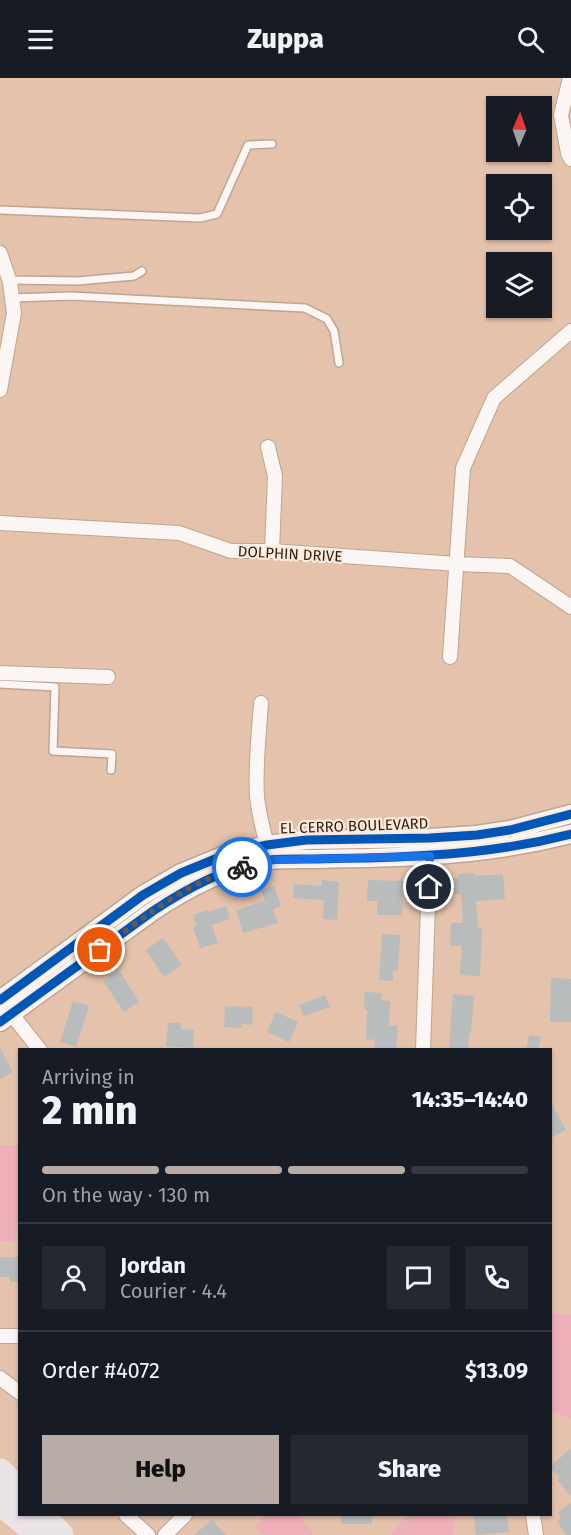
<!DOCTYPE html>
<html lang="en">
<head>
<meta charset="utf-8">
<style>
	:root { --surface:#171b24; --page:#242831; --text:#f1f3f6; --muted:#9ea1a6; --line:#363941; --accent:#b7aca6 }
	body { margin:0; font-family:"Fira Sans",sans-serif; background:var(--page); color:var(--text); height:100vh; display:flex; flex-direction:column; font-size:22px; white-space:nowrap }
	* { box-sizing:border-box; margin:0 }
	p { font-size:20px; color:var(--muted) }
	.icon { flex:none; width:33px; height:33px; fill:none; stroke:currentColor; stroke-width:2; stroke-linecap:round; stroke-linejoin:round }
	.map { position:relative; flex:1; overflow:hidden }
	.sheet { position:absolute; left:18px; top:970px; width:534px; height:468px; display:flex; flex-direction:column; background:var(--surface); border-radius:0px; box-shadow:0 2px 4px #0004 }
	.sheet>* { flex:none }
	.needle { width:39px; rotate:2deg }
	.buttons { position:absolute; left:486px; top:18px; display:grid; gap:12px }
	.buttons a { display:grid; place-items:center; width:66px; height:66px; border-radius:0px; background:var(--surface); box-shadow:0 2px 4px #0004; font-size:30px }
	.pin { position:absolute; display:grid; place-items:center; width:51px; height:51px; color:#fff; margin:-26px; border:3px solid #fff; border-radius:50%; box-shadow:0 2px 6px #0007 }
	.courier { position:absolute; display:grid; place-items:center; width:60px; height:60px; margin:-30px; border:4px solid #1a73e8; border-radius:50%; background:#fff; color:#222; box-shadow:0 2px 8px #0007 }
	.summary em { font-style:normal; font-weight:800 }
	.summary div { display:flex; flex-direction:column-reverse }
	.summary { display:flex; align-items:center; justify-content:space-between; height:102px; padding:0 24px }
	h1 { font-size:39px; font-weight:800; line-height:45px }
	.bar { display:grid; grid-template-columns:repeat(4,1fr); gap:9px 6px; align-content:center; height:72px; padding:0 24px }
	.bar i { height:8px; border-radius:4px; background:var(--line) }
	.bar .active { background:var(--accent) }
	.bar p { grid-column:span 4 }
	.line { display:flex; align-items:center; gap:15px; padding:0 24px; border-top:2px solid var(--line) }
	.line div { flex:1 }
	.round { display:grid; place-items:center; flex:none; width:63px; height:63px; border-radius:0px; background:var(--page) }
	.action { display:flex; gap:12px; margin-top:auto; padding:12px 24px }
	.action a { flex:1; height:69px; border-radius:0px; background:var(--accent); color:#111; font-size:24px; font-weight:800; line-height:69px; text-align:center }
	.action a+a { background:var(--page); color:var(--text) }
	header { display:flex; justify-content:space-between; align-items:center; height:78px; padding:0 24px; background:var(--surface); font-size:27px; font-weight:800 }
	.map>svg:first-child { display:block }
</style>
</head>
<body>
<header><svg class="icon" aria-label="menu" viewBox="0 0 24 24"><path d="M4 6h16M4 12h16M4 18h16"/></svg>Zuppa<svg class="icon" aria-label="search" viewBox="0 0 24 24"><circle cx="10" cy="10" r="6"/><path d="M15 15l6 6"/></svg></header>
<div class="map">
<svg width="571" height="1457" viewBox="0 0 571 1457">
	<rect width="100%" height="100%" fill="#e4c2ac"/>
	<!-- green -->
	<path fill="#edafb8" d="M0,1067H19V1137L15,1163H0Z
		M550,1236H571V1341L551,1333Z
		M265,1437H300L314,1457H264L254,1449Z
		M407,1437H455L453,1457H391Z"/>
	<!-- building -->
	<path fill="#b9bcbc" d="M475,795V798L503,796L505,821L476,823L478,850H482L480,898L460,897L462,868H450L451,845H463L461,816H453L452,800H459L458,796Z
		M322,802L339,804L337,842L323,841L324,822L293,820L294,806L321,808Z
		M368,802L403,803L402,837H377V823H367Z
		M274,808L281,828L273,831L278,845L243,855L236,832L265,823L261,812Z
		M226,828L230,841L212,847L218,865L200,870L193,849L197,848L193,837L207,832L208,834Z
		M382,856L400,857L398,893H393V903L379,902Z
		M163,860L182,887L164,899L146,872Z
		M119,892L139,924L124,934L103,903Z
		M551,900L571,901V944H550Z
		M365,914L382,915L381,922L390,923L389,948H398L396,972H374L375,962L366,961L367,932L364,931Z
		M453,916L474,918L471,955H469L468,972H449Z
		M325,917L330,929L304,938L299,927Z
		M73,923L89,928L76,969L60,964Z
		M225,928L253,929L252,947L242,946V950L224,949Z
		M276,934L298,944L289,964L267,954Z
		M168,945H181V951L194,952L193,970L166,968Z
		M529,957L541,959L538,972H526Z
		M0,970L13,994L0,1001Z
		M550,1023L566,1052L550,1060Z
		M0,1179H20V1204H10V1199H0Z
		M571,1370V1418L557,1402L560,1400L550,1389Z
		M571,1425V1457H566L557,1443L561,1440L558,1434Z
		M341,1437H372V1446H341Z
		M474,1437L507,1438L509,1454L476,1457Z
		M212,1442L226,1457H194Z"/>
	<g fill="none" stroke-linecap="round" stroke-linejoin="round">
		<!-- lane casing -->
		<g stroke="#bea492" stroke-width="10">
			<path id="lane" d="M0,132L200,140L217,136L248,67L272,66
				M9,202L78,203L134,198L142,193
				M12,220L71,218L305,230L327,241L334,253L339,285
				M0,606L55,609L53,673L112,676L111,692"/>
		</g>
		<!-- street casing -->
		<g stroke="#bea492" stroke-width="16">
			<path id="street" d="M570,0L561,37L568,75L571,81
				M0,175L10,204L14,235L0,312
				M268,369L275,398L272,473
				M0,445L179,455L231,473H272L457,486L510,488L571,529
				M450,579L463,390L494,320L571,253
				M0,595L108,599
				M261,625C259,656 255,688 257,719C259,737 264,756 269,774
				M5,928L40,972
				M423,972L430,770
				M0,1258H20
				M0,1300L20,1315
				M126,1437L148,1457
				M533,1437L536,1457
				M165,1457L185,1437"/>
		</g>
		<!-- secondary casing -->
		<g stroke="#bea492" stroke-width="21">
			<path id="secondary" d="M0,922L143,817L181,795L225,777L267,767L306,762L430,760L477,757L510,752L571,736
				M0,944L153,833C189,809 227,789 270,782C281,781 292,781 302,781C324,781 345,780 367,780C438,778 501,774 571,756"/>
		</g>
		<!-- highway casing -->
		<g stroke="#f3e4da" stroke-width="27">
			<path id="highway" d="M0,1394L20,1415
				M0,1423L40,1457
				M41,1437L60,1457"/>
		</g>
		<!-- lane -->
		<use href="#lane" stroke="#fbf6f3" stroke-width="7"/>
		<!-- street -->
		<use href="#street" stroke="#fbf6f3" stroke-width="14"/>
		<!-- secondary -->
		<use href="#secondary" stroke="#fbf6f3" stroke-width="18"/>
		<!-- highway -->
		<use href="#highway" stroke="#eae3e8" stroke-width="24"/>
		<!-- cycleway casing -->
		<g stroke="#fce9dd" stroke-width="13">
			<path id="cycleway" d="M0,922L143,817L181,795L225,777L267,767L306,762L430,760L477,757L510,752L571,736
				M0,944L153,833C189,809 227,789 270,782C281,781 292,781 302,781C324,781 345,780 367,780C438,778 501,774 571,756"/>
		</g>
		<!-- cycleway -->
		<use href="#cycleway" stroke="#0057b8" stroke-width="9"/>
	</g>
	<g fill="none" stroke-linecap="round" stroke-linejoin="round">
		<!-- done -->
		<path stroke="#705644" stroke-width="6" stroke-dasharray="0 10.8" d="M100,872C144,839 188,803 242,789"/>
		<!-- route -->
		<path stroke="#1a73e8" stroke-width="8" d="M242,789L271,782L430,778L429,809"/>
	</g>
	<g text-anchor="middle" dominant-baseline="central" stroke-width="4.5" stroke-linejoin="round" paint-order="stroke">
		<!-- street labels -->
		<g font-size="15" fill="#321c0c" stroke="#fce9dd">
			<text transform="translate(290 476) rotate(3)">DOLPHIN DRIVE</text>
			<text transform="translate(354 748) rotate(-2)">EL CERRO BOULEVARD</text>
		</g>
	</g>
</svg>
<div class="buttons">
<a><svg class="needle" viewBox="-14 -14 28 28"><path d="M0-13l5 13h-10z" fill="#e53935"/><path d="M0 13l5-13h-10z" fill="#9ea1a6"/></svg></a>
<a><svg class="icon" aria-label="locate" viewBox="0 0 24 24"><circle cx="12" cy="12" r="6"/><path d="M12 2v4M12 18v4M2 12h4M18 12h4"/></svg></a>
<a><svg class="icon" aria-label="layers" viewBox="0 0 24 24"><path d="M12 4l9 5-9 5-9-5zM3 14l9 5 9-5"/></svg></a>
</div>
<div class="pin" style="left:100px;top:872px;background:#ea580c"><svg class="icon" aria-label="bag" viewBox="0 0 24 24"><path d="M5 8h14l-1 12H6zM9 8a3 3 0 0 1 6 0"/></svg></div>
<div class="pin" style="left:429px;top:809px;background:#1f2937"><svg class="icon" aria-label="home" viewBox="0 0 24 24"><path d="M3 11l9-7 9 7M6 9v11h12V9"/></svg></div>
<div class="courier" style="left:242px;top:789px"><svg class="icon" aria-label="bike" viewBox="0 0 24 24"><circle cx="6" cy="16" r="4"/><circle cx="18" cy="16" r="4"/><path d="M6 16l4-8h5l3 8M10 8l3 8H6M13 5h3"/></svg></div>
<section class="sheet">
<div class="summary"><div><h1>2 min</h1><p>Arriving in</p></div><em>14:35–14:40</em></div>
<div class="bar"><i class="active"></i><i class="active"></i><i class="active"></i><i></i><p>On the way · 130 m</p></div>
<div class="line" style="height:108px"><a class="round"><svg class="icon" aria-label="person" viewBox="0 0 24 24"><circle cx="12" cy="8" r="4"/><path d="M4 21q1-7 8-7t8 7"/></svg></a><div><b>Jordan</b><p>Courier · 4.4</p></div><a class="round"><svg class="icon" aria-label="chat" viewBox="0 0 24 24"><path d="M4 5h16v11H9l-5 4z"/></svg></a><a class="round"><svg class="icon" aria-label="phone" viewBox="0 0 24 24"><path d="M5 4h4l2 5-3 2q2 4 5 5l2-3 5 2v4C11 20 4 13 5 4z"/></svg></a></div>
<div class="line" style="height:78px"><div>Order #4072</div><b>$13.09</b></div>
<div class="action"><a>Help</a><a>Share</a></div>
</section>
</div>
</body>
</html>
